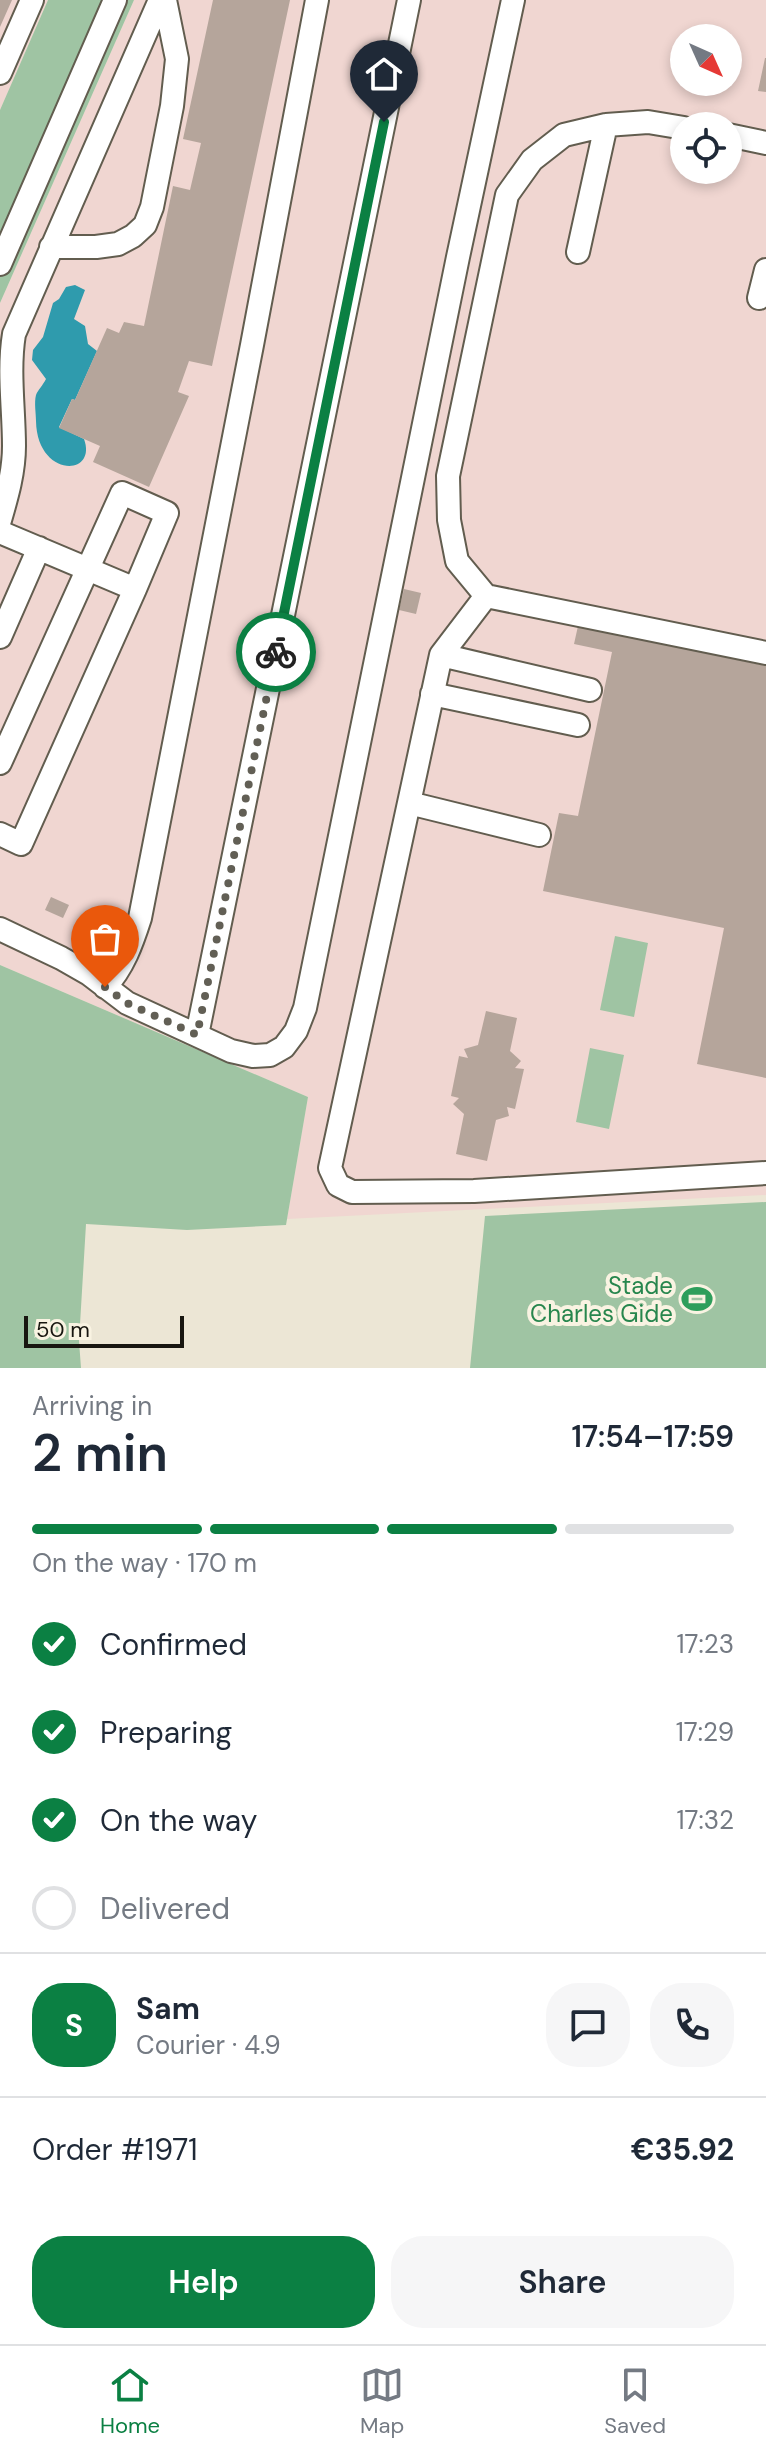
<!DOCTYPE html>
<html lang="en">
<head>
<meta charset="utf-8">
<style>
	:root { --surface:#fff; --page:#f6f6f7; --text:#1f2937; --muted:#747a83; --line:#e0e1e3; --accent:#0b8043 }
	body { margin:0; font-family:"DM Sans",sans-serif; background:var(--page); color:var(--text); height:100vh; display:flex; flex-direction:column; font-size:30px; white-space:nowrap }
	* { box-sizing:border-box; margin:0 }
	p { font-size:26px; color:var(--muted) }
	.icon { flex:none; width:44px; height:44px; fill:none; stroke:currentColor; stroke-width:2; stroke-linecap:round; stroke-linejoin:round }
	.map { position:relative; height:1368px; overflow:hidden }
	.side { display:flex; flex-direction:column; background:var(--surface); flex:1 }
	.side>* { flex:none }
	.needle { width:52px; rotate:135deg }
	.buttons { position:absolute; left:670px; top:24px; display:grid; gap:16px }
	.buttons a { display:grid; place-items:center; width:72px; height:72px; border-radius:50%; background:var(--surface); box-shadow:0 4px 12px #0003; font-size:40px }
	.scale { position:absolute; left:24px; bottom:20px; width:160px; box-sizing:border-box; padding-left:8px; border:4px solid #181610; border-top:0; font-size:22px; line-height:28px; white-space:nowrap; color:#181610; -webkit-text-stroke:6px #f9f3e2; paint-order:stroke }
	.pin { position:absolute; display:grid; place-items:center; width:68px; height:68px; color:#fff; margin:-82px -34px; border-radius:50% 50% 50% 0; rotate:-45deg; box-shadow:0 0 8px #0007 }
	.pin .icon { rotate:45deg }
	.courier { position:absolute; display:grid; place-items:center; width:80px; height:80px; margin:-40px; border:6px solid #0b8043; border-radius:50%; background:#fff; color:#222; box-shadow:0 2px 10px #0007 }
	.overview em { font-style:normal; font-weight:600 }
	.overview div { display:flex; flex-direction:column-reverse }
	.overview { display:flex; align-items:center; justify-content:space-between; height:136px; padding:0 32px }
	h1 { font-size:52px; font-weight:600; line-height:60px }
	.bar { display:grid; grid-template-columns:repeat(4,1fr); gap:12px 8px; align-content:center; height:96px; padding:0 32px }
	.bar i { height:10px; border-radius:6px; background:var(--line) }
	.bar .current { background:var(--accent) }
	.bar p { grid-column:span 4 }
	.line { display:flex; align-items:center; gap:20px; padding:0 32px; border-top:2px solid var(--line) }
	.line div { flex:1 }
	.round { display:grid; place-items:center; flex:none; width:84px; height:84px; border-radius:32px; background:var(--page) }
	ol { padding:0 32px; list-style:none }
	li { display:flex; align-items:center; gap:24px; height:88px }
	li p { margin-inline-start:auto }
	li .icon { padding:8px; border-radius:50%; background:var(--accent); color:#fff; stroke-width:4 }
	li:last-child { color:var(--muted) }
	li i { width:44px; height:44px; border:4px solid var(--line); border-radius:50% }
	.cta { display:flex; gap:16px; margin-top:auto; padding:16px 32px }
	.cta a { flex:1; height:92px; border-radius:32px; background:var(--accent); color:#fff; font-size:32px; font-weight:600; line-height:92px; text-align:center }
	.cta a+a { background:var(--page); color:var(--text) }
	.tab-bar { display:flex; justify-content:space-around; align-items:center; height:112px; border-top:2px solid var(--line); background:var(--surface); font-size:22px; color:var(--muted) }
	.tab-bar a { display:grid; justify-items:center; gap:4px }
	.tab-bar .current { color:var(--accent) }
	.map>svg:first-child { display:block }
</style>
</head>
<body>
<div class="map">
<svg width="766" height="1368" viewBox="0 0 766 1368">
	<rect width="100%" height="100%" fill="#ece6d5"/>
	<!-- industrial -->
	<path fill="#f0d6d1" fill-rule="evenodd" d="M0,0H48L0,110Z
		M134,0H766V1195L287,1219L308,1097L0,965V303ZM684,38H728V82H684ZM684,126H728V170H684Z"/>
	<!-- green -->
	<path fill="#9fc4a3" d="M48,0H134L0,303V110Z
		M615,936L648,943L634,1017L600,1010Z
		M0,965L308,1097L286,1225L187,1230L86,1224L79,1341L81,1368H0Z
		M590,1048L624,1055L609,1129L576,1122Z
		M766,1202V1368H470L485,1216Z"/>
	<!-- water -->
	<path fill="#2f9bad" d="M75,285L85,290L74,319L85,326L88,344L97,351L75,400L72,399L59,427L84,439C98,477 37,478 36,421C36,413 34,403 36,395C38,390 43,385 46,379L32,360L33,350L43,337L53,303L59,299L66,287Z"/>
	<!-- building -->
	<path fill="#b5a59b" d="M0,0H12L0,27Z
		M213,0H290L212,366L189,361L178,392L189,396L149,487L93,462L100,446L59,428L72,399L75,400L107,328L119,333L124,322L144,326L173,186L190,190L201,143L183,139Z
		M705,29L731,34L730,38H703Z
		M765,58H766V92L758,91Z
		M404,589L421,593L416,614L399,610Z
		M578,626L766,666V1078L697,1064L724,928L543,891L559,813L578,816L612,652L574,644Z
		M51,897L69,905L63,918L45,910Z
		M486,1011L517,1018L510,1051L521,1061L515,1068L524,1069L515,1109L507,1107L509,1116L496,1120L487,1161L456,1154L464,1114L453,1104L459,1098L451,1096L459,1056L468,1058L464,1049L478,1045Z"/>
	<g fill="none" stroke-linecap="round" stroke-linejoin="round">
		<!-- minor casing -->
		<g stroke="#625d4f" stroke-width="26">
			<path id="minor" d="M0,73L32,0
				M728,135L766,143
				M51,247H96L118,244L133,236L145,225L152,207L172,106L177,59L165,0
				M578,252L606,125L648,122L684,128
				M0,264L115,0
				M759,298L766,270
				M0,520C7,496 14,472 14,446C14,409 8,371 14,334L160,0
				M0,528L2,533L135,589L21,844L0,834
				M486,596L457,561L449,520L448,476L507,195L532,160L564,135L606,125
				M0,637L39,548
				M766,653L486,596L441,655L330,1168L338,1185L352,1192L474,1191L766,1173
				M441,655L590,690
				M432,694L578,725
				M0,763L122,493L167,513L135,589
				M409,803L539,835
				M0,929L61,958L89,974L127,1003L231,1051L253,1056L270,1055L284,1047L296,1031L305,1008L458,257L513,0
				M105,987C123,968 132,943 140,918L252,345L317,0
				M197,1035L409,0"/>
		</g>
		<!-- minor -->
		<use href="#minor" stroke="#fff" stroke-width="22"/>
	</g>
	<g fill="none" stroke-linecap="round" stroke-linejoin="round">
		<!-- done -->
		<path stroke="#625f55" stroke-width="8" stroke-dasharray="0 14.4" d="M105,987L127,1003L197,1035L276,652"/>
		<!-- route -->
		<path stroke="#0b8043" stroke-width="10" d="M276,652L384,122"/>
	</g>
	<!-- icons -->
	<defs>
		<g id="stadium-bare" transform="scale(2.4)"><path d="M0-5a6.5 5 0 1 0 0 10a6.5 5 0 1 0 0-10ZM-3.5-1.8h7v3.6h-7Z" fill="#2e9e5b" stroke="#f9f3e2" stroke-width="2.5" paint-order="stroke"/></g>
	</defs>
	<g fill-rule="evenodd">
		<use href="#stadium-bare" x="697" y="1299"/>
	</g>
	<g text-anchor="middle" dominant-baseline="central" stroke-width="8" stroke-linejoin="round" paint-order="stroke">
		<!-- leisure labels -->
		<g font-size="24" fill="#27864d" stroke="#f9f3e2" text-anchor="end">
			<text x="673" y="1285">Stade<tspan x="673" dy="28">Charles Gide</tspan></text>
		</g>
	</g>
</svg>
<div class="buttons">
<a><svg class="needle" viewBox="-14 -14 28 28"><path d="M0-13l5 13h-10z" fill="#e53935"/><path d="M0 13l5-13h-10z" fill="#747a83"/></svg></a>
<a><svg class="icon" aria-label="locate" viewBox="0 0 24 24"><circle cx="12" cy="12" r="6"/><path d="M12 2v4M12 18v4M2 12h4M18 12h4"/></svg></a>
</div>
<div class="scale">50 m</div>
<div class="pin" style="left:105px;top:987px;background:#ea580c"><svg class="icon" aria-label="bag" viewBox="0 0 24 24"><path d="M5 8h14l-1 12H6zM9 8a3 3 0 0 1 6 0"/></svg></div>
<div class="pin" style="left:384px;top:122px;background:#1f2937"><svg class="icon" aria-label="home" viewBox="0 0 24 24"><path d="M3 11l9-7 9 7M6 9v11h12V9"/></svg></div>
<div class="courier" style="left:276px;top:652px"><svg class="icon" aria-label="bike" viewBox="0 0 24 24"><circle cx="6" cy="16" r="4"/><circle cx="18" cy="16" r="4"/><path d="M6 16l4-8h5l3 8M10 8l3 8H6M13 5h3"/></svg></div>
</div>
<section class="side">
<div class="overview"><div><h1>2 min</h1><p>Arriving in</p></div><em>17:54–17:59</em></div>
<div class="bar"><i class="current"></i><i class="current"></i><i class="current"></i><i></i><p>On the way · 170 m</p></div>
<ol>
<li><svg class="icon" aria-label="check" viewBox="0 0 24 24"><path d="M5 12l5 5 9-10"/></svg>Confirmed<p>17:23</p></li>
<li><svg class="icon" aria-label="check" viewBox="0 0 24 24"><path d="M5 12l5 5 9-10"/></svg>Preparing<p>17:29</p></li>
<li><svg class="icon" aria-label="check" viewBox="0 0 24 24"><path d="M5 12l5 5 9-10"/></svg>On the way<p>17:32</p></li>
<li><i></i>Delivered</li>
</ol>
<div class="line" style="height:144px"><b class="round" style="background:var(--accent);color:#fff">S</b><div><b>Sam</b><p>Courier · 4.9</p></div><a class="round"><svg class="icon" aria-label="chat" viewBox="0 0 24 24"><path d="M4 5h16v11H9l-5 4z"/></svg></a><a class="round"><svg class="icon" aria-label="phone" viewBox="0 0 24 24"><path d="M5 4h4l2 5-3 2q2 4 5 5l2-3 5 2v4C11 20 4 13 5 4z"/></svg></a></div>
<div class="line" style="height:104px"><div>Order #1971</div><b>€35.92</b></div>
<div class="cta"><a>Help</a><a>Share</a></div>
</section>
<nav class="tab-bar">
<a class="current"><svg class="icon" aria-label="home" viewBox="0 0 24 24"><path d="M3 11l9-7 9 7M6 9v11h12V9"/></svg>Home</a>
<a><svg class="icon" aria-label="map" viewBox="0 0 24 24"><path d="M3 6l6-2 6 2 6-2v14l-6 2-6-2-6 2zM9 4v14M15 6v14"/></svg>Map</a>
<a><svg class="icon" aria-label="saved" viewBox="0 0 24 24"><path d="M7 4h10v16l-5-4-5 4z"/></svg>Saved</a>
</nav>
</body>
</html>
